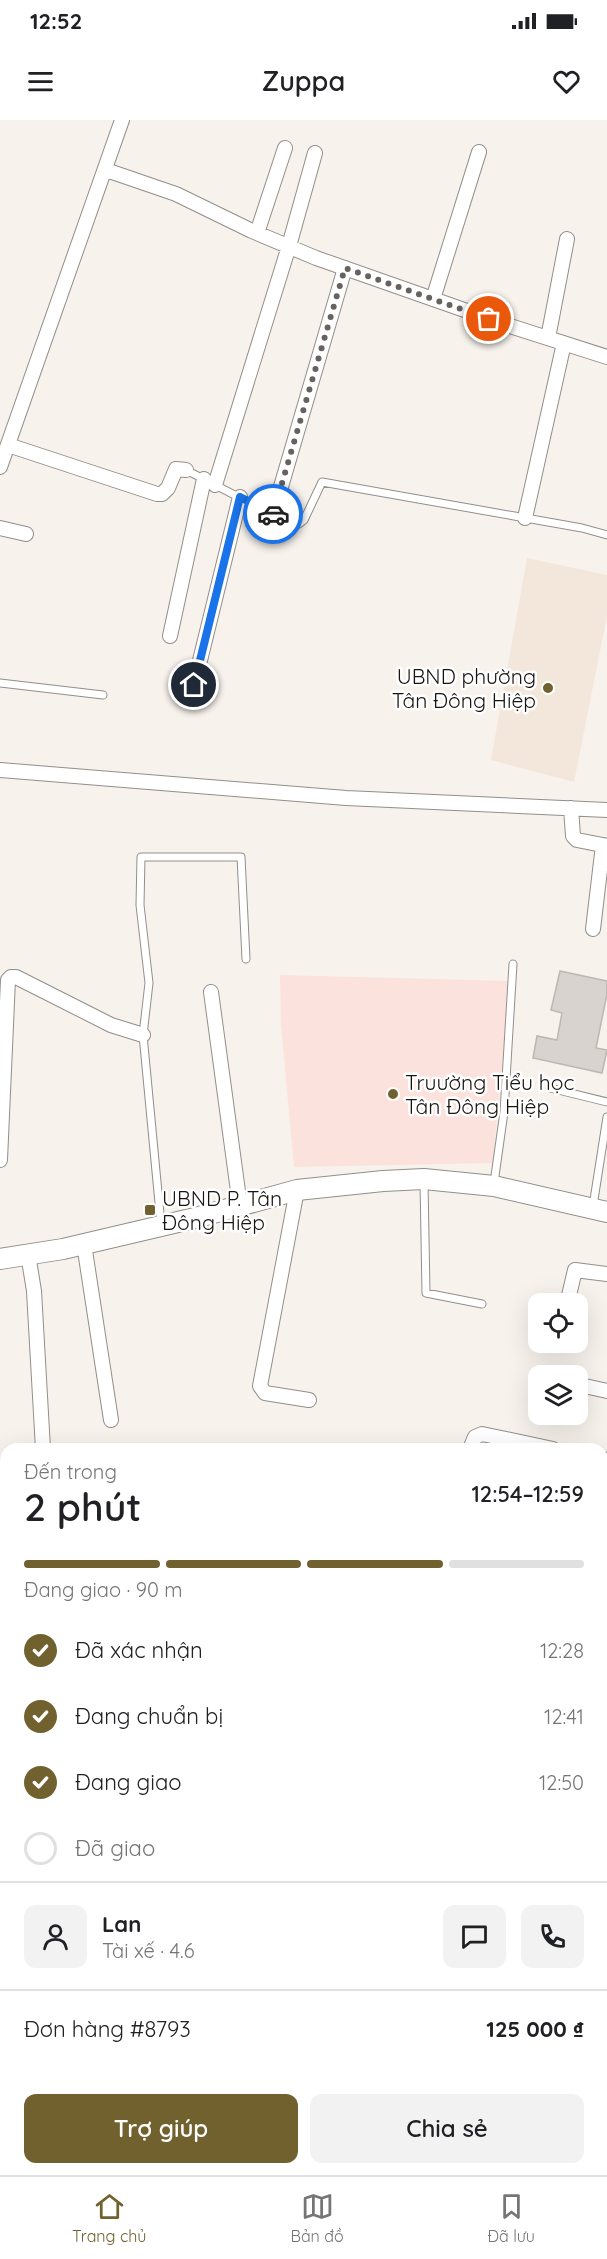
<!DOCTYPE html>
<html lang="vi">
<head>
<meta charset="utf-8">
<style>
	:root { --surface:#fff; --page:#f2f2f2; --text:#202124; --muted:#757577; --line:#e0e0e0; --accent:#70612f }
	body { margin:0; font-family:Quicksand,sans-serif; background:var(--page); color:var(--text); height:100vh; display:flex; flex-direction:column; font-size:22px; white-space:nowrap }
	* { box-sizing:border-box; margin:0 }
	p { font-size:20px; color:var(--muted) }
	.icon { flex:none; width:33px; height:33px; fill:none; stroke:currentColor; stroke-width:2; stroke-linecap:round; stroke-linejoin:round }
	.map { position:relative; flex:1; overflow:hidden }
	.details { position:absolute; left:0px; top:1323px; width:608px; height:732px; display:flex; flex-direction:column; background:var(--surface); border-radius:18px 18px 0 0; box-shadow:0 6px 24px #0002 }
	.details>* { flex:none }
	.fabs { position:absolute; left:528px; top:1173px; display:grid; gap:12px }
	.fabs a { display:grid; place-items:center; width:60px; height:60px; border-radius:12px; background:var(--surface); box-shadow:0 6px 24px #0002; font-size:30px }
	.pin { position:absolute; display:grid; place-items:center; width:51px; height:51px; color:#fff; margin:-26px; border:3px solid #fff; border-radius:50%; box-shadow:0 2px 6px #0007 }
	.courier { position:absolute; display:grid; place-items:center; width:60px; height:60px; margin:-30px; border:4px solid #1a73e8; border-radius:50%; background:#fff; color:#222; box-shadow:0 2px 8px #0007 }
	.head em { font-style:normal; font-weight:600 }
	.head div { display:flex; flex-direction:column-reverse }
	.head { display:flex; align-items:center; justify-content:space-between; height:102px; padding:0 24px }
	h1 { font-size:39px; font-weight:600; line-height:45px }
	.bar { display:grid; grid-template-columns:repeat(4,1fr); gap:9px 6px; align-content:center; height:72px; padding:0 24px }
	.bar i { height:8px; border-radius:4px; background:var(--line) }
	.bar .on { background:var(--accent) }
	.bar p { grid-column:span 4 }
	.line { display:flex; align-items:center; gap:15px; padding:0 24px; border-top:2px solid var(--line) }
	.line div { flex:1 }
	.round { display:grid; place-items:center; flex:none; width:63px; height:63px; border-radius:12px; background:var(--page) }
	ol { padding:0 24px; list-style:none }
	li { display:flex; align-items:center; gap:18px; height:66px }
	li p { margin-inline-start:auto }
	li .icon { padding:6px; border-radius:50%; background:var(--accent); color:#fff; stroke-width:4 }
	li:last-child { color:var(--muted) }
	li i { width:33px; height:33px; border:3px solid var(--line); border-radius:50% }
	.action { display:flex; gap:12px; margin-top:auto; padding:12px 24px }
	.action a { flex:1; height:69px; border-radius:12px; background:var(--accent); color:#fff; font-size:24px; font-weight:600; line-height:69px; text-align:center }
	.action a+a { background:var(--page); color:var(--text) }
	.status { display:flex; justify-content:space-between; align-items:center; height:42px; padding:0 30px; background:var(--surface); direction:ltr }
	.status svg { height:16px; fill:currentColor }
	header { display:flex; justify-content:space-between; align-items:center; height:78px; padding:0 24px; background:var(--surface); font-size:27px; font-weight:600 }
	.tab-bar { display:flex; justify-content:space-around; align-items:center; height:84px; border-top:2px solid var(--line); background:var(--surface); font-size:16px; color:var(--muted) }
	.tab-bar a { display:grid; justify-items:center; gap:3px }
	.tab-bar .on { color:var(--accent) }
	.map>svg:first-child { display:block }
</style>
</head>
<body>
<div class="status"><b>12:52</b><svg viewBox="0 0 49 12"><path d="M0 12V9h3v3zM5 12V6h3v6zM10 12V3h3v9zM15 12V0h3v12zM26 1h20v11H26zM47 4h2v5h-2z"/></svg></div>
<header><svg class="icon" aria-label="menu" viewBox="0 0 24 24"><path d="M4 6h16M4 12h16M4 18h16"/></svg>Zuppa<svg class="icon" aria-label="heart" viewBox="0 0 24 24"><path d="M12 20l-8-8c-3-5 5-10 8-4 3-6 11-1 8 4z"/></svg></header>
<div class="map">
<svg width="607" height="2055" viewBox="0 0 607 2055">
	<rect width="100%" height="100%" fill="#f7f2ec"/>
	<!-- built -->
	<path fill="#f3e7dc" d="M527,438L607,455V496L574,662L491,640Z"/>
	<!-- industrial -->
	<path fill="#fce2dc" d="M280,855L510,861L493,1043L294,1047L281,905Z"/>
	<!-- building -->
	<path fill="#d9d3cf" stroke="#bcb7b2" stroke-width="1.5" d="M560,851L607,861V874L596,928L607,930L602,953L533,938L537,916L557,920L562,893L551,890Z"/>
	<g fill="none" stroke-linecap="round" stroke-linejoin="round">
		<!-- service casing -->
		<g stroke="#938e8a" stroke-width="9">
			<path id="service" d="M186,350L293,405L299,404L304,400L322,362L582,408L607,415
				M0,563L103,575
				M550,968L607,982
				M424,1062L426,1173L482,1184
				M494,1063L504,992L513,844
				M593,1086L607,997
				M161,1104L143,915L149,863L140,785L141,737H241L246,839"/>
		</g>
		<!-- minor casing -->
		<g stroke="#938e8a" stroke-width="16">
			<path id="minor" d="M106,50L176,74L252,111L316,138L507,205L607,237
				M257,113L285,28
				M433,179L479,32
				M548,218L567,119
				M8,325L157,374H162L168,368L176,349L186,350
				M0,347L122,0
				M215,365L289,126L315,33
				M273,394L345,148
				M525,398L564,223
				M0,408L26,414
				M170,516L204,359
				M194,565L240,377
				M0,650L346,678L607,690
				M571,688L573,716L577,720L607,726
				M593,809L603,725
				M211,872L240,1086
				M0,1040L8,860L11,857H16L111,905L143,915
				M297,1070L260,1266L265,1273L309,1280
				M84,1124L111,1300
				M28,1134L34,1171L43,1329
				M567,1184L575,1150L607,1154
				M580,1265L607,1271
				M470,1329L475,1317L482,1314L553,1329
				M602,1339L607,1340
				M602,1580L607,1573
				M0,1670L6,1671
				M0,1868L6,1870
				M602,1898H607
				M0,2006L6,2007
				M416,2049L417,2055
				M86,2055L88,2049
				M260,2055L264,2049
				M569,2055L570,2049"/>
		</g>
		<!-- secondary casing -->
		<g stroke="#938e8a" stroke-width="22">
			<path id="secondary" d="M0,1139L63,1129L195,1098L297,1070L383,1061L424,1059L494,1066L607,1092"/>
		</g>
		<!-- service -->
		<use href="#service" stroke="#fff" stroke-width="7"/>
		<!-- minor -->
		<use href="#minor" stroke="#fff" stroke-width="14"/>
		<!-- secondary -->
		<use href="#secondary" stroke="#fff" stroke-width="20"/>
	</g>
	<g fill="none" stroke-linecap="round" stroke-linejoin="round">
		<!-- done -->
		<path stroke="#65625f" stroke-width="6" stroke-dasharray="0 10.8" d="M273,394L345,148L489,199"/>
		<!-- route -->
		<path stroke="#1a73e8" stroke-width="8" d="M194,565L240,377L273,394"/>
	</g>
	<!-- markers -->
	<g fill="#70612f" stroke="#fff" stroke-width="2">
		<circle cx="548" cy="568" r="6"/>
		<circle cx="393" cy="974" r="6"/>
		<rect x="144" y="1084" width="12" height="12" rx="3"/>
	</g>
	<g text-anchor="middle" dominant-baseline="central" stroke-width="5" stroke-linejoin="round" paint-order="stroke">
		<!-- poi labels -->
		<g font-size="21" fill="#171513" stroke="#fff" text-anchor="start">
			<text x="536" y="556" text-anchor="end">UBND phường<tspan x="536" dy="24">Tân Đông Hiệp</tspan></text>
			<text x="405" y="962">Truường Tiểu học<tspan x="405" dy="24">Tân Đông Hiệp</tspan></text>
			<text x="162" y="1078">UBND P. Tân<tspan x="162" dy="24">Đông Hiệp</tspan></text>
		</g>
	</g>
</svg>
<div class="fabs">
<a><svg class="icon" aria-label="locate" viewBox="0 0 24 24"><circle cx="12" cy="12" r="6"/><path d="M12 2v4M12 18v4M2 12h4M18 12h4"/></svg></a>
<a><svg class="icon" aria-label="layers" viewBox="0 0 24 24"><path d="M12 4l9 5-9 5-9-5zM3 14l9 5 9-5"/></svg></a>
</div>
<div class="pin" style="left:489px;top:199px;background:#ea580c"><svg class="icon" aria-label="bag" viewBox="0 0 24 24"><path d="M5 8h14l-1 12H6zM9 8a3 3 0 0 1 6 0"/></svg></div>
<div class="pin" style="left:194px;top:565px;background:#1f2937"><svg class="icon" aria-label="home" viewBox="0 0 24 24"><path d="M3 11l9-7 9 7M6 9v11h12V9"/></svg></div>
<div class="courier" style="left:273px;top:394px"><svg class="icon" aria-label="car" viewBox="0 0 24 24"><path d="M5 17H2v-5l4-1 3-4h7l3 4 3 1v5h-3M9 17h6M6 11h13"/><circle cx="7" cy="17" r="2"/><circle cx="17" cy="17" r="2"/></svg></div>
<section class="details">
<div class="head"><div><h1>2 phút</h1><p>Đến trong</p></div><em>12:54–12:59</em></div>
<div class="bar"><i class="on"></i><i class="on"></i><i class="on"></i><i></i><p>Đang giao · 90 m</p></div>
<ol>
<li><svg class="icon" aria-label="check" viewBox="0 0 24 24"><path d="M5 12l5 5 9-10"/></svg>Đã xác nhận<p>12:28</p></li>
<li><svg class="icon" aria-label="check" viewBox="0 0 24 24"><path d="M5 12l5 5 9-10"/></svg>Đang chuẩn bị<p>12:41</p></li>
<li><svg class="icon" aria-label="check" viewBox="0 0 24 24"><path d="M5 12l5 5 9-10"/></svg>Đang giao<p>12:50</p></li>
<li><i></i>Đã giao</li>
</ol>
<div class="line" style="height:108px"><a class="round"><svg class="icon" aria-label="person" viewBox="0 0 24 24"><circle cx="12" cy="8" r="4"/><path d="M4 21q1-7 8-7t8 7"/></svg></a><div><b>Lan</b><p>Tài xế · 4.6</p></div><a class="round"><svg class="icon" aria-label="chat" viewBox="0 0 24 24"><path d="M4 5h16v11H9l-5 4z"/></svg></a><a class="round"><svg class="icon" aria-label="phone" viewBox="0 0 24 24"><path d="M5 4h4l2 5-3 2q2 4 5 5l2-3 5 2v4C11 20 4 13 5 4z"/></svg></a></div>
<div class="line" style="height:78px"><div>Đơn hàng #8793</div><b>125 000 ₫</b></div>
<div class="action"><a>Trợ giúp</a><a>Chia sẻ</a></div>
</section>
</div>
<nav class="tab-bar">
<a class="on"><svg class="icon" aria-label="home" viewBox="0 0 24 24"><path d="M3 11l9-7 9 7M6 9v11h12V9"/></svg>Trang chủ</a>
<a><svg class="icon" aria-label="map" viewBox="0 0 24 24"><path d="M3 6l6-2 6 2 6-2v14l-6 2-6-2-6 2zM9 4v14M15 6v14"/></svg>Bản đồ</a>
<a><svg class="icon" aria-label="saved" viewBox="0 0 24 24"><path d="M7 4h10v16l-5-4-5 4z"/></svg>Đã lưu</a>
</nav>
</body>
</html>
